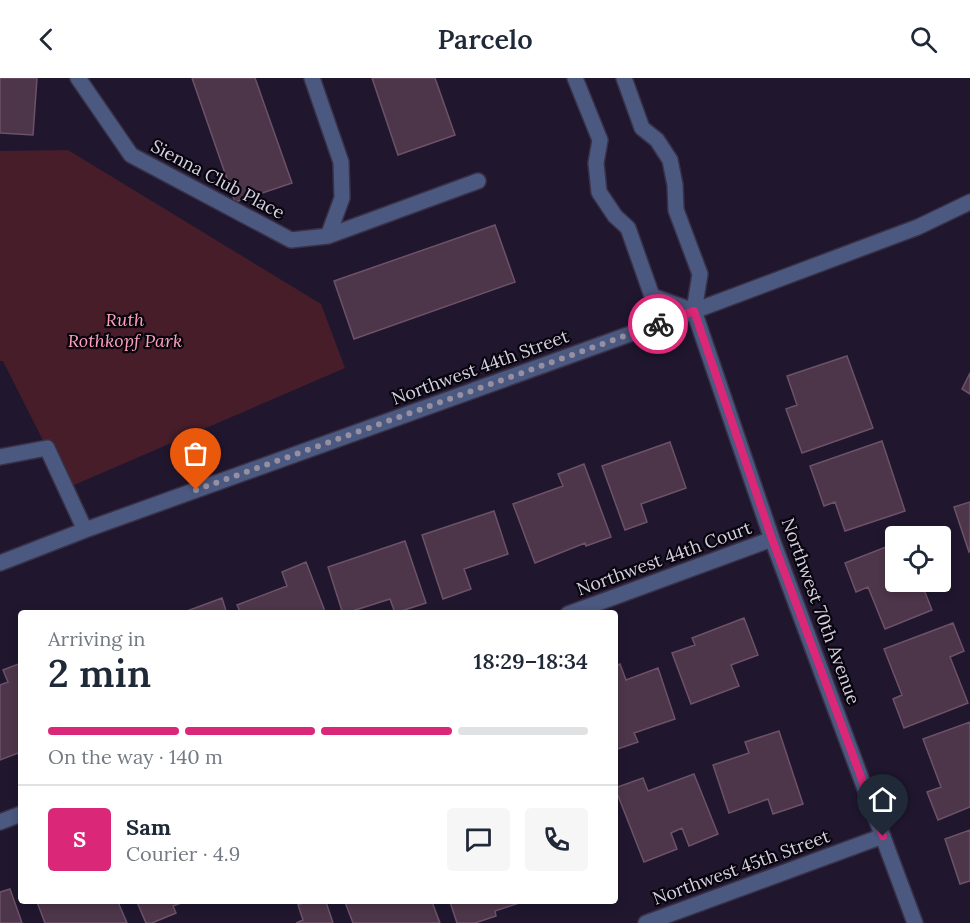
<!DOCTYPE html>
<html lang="en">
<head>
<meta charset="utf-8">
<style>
	:root { --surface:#fff; --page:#f6f6f7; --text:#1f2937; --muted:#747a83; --line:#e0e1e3; --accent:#db2777 }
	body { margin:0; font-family:Lora,serif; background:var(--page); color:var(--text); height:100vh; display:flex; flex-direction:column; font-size:22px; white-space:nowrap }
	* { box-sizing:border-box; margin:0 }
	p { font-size:20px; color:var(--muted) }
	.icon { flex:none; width:33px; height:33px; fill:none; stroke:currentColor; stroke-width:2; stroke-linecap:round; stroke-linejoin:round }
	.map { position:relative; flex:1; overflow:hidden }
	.details { position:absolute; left:18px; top:532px; width:600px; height:294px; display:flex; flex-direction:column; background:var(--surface); border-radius:6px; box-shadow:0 3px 9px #0003 }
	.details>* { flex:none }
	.fabs { position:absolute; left:885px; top:448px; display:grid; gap:12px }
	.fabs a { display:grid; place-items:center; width:66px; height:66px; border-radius:6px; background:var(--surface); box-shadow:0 3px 9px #0003; font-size:30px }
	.pin { position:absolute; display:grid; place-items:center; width:51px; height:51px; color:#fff; margin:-62px -26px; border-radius:50% 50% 50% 0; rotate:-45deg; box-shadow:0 0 6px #0007 }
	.pin .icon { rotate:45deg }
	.courier { position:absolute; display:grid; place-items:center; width:60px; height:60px; margin:-30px; border:4px solid #db2777; border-radius:50%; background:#fff; color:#222; box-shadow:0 2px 8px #0007 }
	.head em { font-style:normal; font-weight:600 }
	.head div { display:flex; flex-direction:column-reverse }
	.head { display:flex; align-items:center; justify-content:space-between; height:102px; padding:0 30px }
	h1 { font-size:39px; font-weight:600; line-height:45px }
	.bar { display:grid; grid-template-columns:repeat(4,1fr); gap:9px 6px; align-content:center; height:72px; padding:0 30px }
	.bar i { height:8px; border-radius:4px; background:var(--line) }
	.bar .selected { background:var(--accent) }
	.bar p { grid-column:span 4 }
	.line { display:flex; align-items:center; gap:15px; padding:0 30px; border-top:2px solid var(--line) }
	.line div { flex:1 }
	.round { display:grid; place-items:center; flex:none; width:63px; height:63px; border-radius:6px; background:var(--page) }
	header { display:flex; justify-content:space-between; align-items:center; height:78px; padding:0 30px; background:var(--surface); font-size:27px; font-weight:600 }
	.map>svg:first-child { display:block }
</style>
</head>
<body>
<header><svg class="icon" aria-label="back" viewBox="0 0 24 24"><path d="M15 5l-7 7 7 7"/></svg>Parcelo<svg class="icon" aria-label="search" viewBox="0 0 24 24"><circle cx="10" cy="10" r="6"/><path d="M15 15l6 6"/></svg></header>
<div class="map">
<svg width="970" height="845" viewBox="0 0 970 845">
	<rect width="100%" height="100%" fill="#20172f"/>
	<!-- green -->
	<path fill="#461d29" d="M68,72L321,226L345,290L67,410L3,283H0V73Z"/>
	<!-- building -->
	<path fill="#4e364a" stroke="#6c5268" stroke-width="1.5" d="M0,0H37L33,57L0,55Z
		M192,0H255L292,105L235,124Z
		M372,0H435L455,57L398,77Z
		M495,147L515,204L354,261L334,203Z
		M847,278L873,350L802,375L786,331L797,327L787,298Z
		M970,295V316L962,311Z
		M882,363L905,433L845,453L835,424L824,428L810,388Z
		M670,364L686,410L641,426L647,444L625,452L602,388Z
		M584,386L611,459L586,468L585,465L535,485L513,426L563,408L558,396Z
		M970,424V473L969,474L954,429Z
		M494,433L508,476L464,491L471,511L443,521L422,457Z
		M405,463L426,525L395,535L390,521L343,536L328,489Z
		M896,465V504H921L932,532L885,551L868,509L856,514L845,485Z
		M306,484L326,536H241L237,527L287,508L282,494Z
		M222,520L227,536H179Z
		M744,540L758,577L731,587L739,608L691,626L672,575L695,567L692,560Z
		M953,545L964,573L950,579L968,625L904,650L893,621L902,617L884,571Z
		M21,585V674L0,682V607L8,604L3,592Z
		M620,586L626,602L658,590L675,641L634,655L638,664L615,672V588Z
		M970,644V729L938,742L927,714L941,709L923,661Z
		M779,653L803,726L773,736L768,721L729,735L713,687L749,675L745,664Z
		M694,696L718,756L689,768L682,750L671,755L677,771L644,784L615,710L643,700L648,713Z
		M970,752V803L960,806L945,761Z
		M10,811L22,845H0V814Z
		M37,824H118L127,845H45Z
		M137,824H184L173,828L176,835L152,845H146Z
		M306,824H326L333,845H296L303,842L298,827Z
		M345,824H432L440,845H353Z
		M450,824H522L495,833L496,838L475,845H457Z"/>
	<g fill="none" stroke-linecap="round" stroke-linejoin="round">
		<!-- minor casing -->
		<g stroke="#393148" stroke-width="18">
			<path id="minor" d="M78,0L131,77L291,162L328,158L478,103
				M312,0L341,84L342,120L328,158
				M575,0L600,62L596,85L599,114L615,138L628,150L652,218L694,233
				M624,0L642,50L657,62L670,82L675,107L676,132L700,196L694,233L772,461L915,845
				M0,379L47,370L85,452
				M0,485L85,452L694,233L918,149L970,124
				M568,536L772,461
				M0,744L21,736
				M646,845L883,758"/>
		</g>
		<!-- minor -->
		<use href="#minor" stroke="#4b587f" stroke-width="15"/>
	</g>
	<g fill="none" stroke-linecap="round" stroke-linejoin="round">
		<!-- done -->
		<path stroke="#958fa1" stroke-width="6" stroke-dasharray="0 10.8" d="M196,412L658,246"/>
		<!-- route -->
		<path stroke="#db2777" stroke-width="8" d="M658,246L694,233L772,461L883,758"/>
	</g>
	<g text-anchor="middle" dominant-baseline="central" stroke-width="4.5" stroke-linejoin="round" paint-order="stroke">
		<!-- street labels -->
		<g font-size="18" fill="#d4cfdf" stroke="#08050e">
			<text transform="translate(218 101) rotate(28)">Sienna Club Place</text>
			<text transform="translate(480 289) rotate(-20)">Northwest 44th Street</text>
			<text transform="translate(664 480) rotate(-20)">Northwest 44th Court</text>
			<text transform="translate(821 533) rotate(70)">Northwest 70th Avenue</text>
			<text transform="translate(741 789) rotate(-20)">Northwest 45th Street</text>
		</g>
		<!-- park labels -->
		<g font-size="18" font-style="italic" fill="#ffa0b9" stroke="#08050e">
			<text x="125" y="241">Ruth<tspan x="125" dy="21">Rothkopf Park</tspan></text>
		</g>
	</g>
</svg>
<div class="fabs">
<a><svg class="icon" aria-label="locate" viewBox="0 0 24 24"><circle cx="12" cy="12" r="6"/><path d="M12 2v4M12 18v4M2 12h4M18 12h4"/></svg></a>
</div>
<div class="pin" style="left:196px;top:412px;background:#ea580c"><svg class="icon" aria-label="bag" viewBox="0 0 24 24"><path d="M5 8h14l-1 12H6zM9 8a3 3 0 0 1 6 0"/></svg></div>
<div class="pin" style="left:883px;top:758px;background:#1f2937"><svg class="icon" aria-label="home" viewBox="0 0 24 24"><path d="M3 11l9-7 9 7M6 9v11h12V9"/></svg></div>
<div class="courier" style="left:658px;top:246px"><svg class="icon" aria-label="bike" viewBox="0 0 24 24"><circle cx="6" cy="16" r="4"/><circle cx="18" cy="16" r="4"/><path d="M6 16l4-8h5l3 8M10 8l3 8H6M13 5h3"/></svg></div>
<section class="details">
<div class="head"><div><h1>2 min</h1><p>Arriving in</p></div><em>18:29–18:34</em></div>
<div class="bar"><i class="selected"></i><i class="selected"></i><i class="selected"></i><i></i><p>On the way · 140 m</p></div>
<div class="line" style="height:108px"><b class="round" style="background:var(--accent);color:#fff">S</b><div><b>Sam</b><p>Courier · 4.9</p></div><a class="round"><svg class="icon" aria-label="chat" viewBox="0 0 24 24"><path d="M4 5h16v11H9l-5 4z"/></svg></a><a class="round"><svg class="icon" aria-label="phone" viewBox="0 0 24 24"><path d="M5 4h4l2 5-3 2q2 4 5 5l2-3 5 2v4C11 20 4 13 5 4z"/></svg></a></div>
</section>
</div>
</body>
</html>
